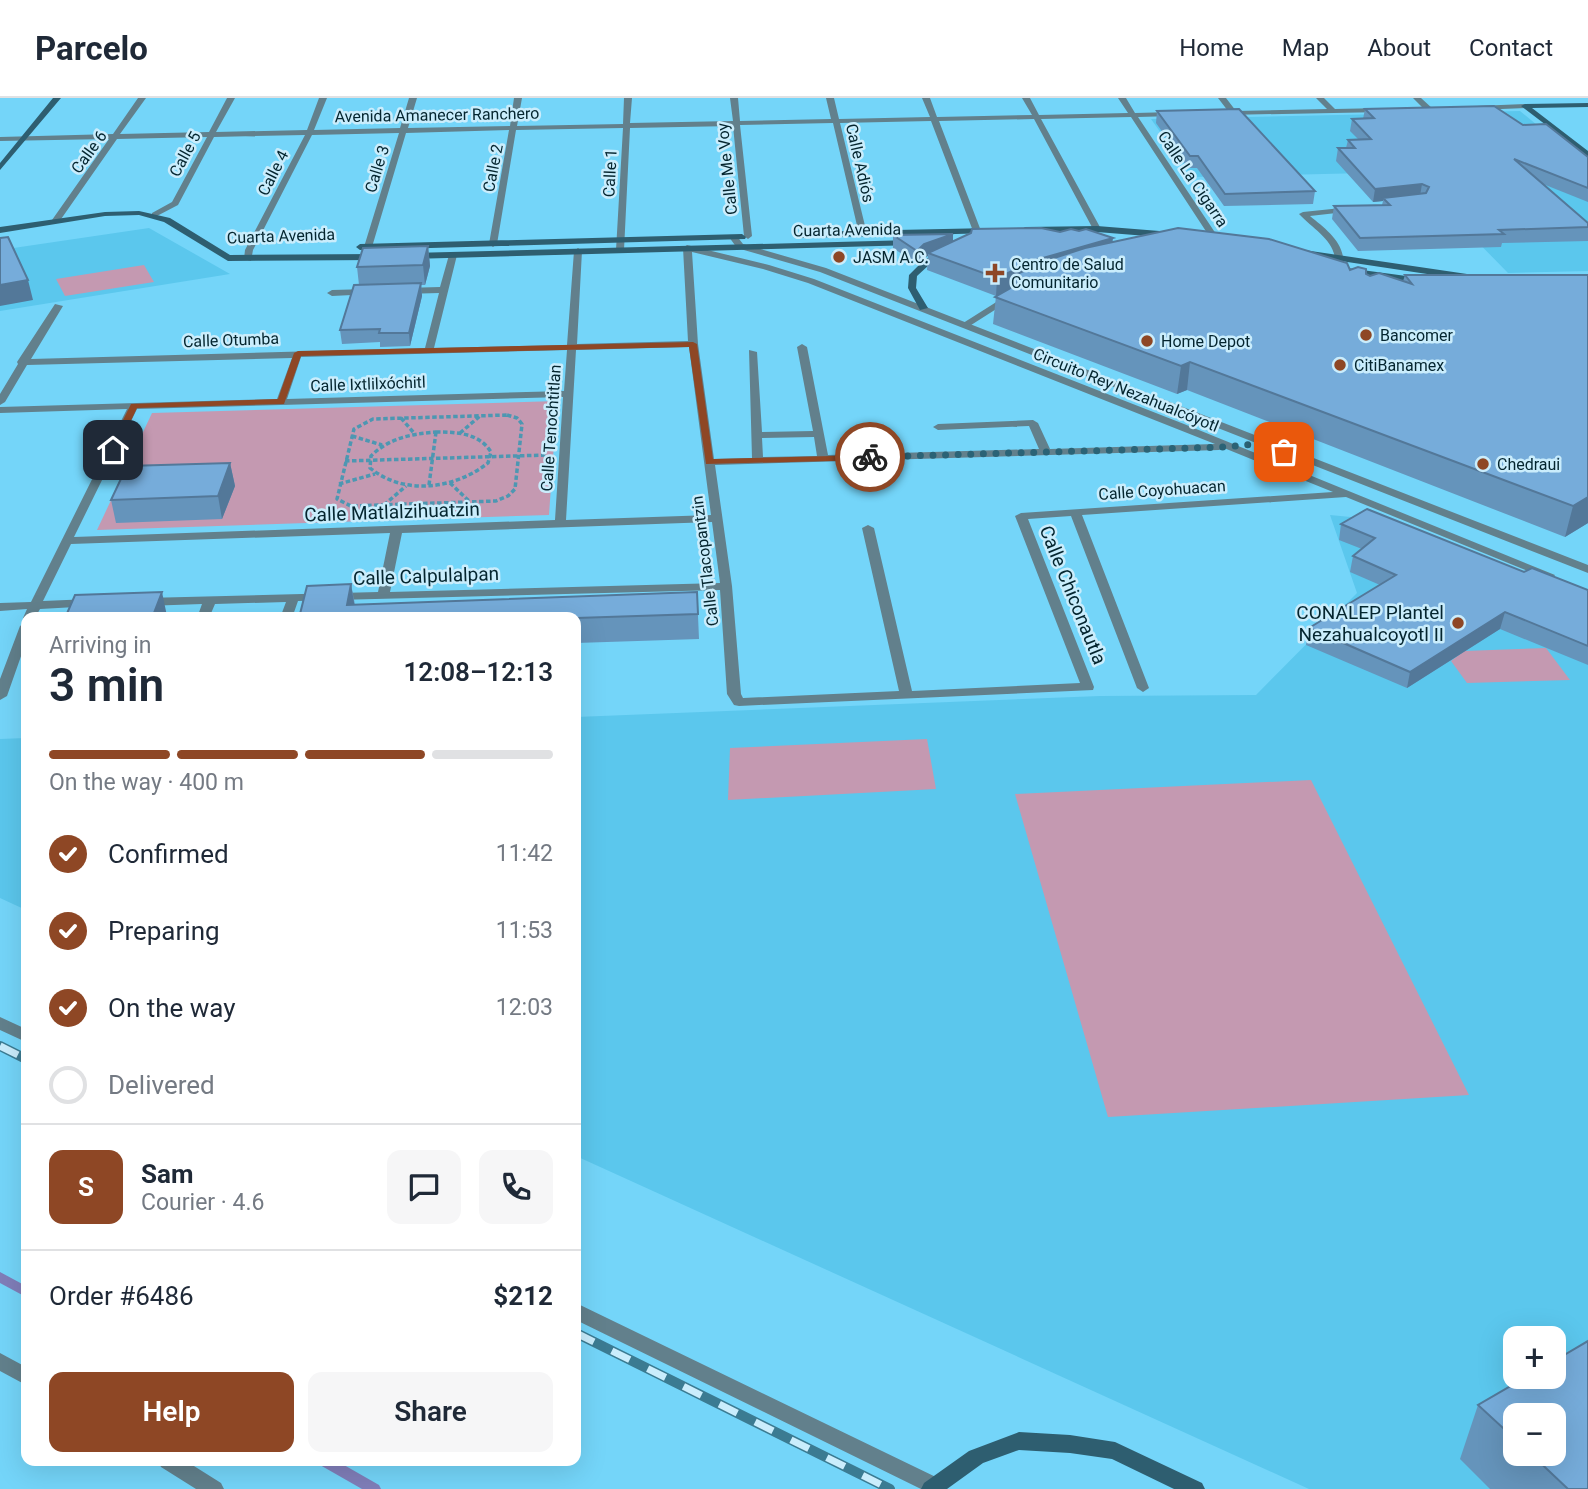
<!DOCTYPE html>
<html lang="en">
<head>
<meta charset="utf-8">
<style>
	:root { --surface:#fff; --page:#f6f6f7; --text:#1f2937; --muted:#747a83; --line:#e0e1e3; --accent:#8e4725 }
	body { margin:0; font-family:Roboto,sans-serif; background:var(--page); color:var(--text); height:100vh; display:flex; flex-direction:column; font-size:26px; white-space:nowrap }
	* { box-sizing:border-box; margin:0 }
	p { font-size:23px; color:var(--muted) }
	.icon { flex:none; width:38px; height:38px; fill:none; stroke:currentColor; stroke-width:2; stroke-linecap:round; stroke-linejoin:round }
	.map { position:relative; flex:1; overflow:hidden }
	.side { position:absolute; left:21px; top:514px; width:560px; height:854px; display:flex; flex-direction:column; background:var(--surface); border-radius:14px; box-shadow:0 7px 28px #0002 }
	.side>* { flex:none }
	.buttons { position:absolute; left:1503px; top:1228px; display:grid; gap:14px }
	.buttons a { display:grid; place-items:center; width:63px; height:63px; border-radius:14px; background:var(--surface); box-shadow:0 7px 28px #0002; font-size:35px }
	.pin { position:absolute; display:grid; place-items:center; width:60px; height:60px; color:#fff; margin:-30px; border-radius:14px; box-shadow:0 4px 10px #0006 }
	.courier { position:absolute; display:grid; place-items:center; width:70px; height:70px; margin:-35px; border:5px solid #8e4725; border-radius:50%; background:#fff; color:#222; box-shadow:0 2px 9px #0007 }
	.summary em { font-style:normal; font-weight:600 }
	.summary div { display:flex; flex-direction:column-reverse }
	.summary { display:flex; align-items:center; justify-content:space-between; height:119px; padding:0 28px }
	h1 { font-size:46px; font-weight:600; line-height:52px }
	.bar { display:grid; grid-template-columns:repeat(4,1fr); gap:10px 7px; align-content:center; height:84px; padding:0 28px }
	.bar i { height:9px; border-radius:5px; background:var(--line) }
	.bar .active { background:var(--accent) }
	.bar p { grid-column:span 4 }
	.line { display:flex; align-items:center; gap:18px; padding:0 28px; border-top:2px solid var(--line) }
	.line div { flex:1 }
	.round { display:grid; place-items:center; flex:none; width:74px; height:74px; border-radius:14px; background:var(--page) }
	ol { padding:0 28px; list-style:none }
	li { display:flex; align-items:center; gap:21px; height:77px }
	li p { margin-inline-start:auto }
	li .icon { padding:7px; border-radius:50%; background:var(--accent); color:#fff; stroke-width:4 }
	li:last-child { color:var(--muted) }
	li i { width:38px; height:38px; border:4px solid var(--line); border-radius:50% }
	.cta { display:flex; gap:14px; margin-top:auto; padding:14px 28px }
	.cta a { flex:1; height:80px; border-radius:14px; background:var(--accent); color:#fff; font-size:28px; font-weight:600; line-height:80px; text-align:center }
	.cta a+a { background:var(--page); color:var(--text) }
	header { display:flex; align-items:center; gap:42px; box-sizing:border-box; height:98px; padding:0 35px; background:var(--surface); border-bottom:2px solid var(--line) }
	header strong { font-size:33px }
	nav { display:flex; gap:38px; margin-inline-start:auto; font-size:24px }
	.map>svg:first-child { display:block }
</style>
</head>
<body>
<header>
<strong>Parcelo</strong>
<nav><a>Home</a><a>Map</a><a>About</a><a>Contact</a></nav>
</header>
<div class="map">
<svg width="1588" height="1391" viewBox="0 0 1588 1391">
	<rect width="100%" height="100%" fill="#74d5f9"/>
	<!-- built -->
	<path fill="#5bc7ed" fill-rule="evenodd" d="M1520,13L1588,69V173L1508,175L1409,74L1192,79L1151,21Z
		M149,130L230,176L0,213V152Z
		M1330,417L1392,423L1588,503V1391H1309L576,1058V619L1100,598L1256,597L1357,495ZM1516,1241H1554V1279H1516ZM1516,1318H1554V1356H1516Z
		M26,640V812L0,800V641Z"/>
	<!-- green -->
	<path fill="#c499b1" d="M144,167L154,184L65,198L56,181Z
		M557,303L549,417L97,432L152,315Z
		M1546,550L1570,582L1467,585L1451,563L1464,553Z
		M927,641L936,691L728,702L730,650Z
		M1311,682L1469,997L1108,1019L1015,696Z"/>
	<g fill="none" stroke-linecap="round" stroke-linejoin="round">
		<!-- stream -->
		<path fill="#807eb9" fill-rule="evenodd" d="M0,1174L26,1188V1199L0,1185Z
			M319,1363H337L379,1387L381,1391H362L320,1367Z"/>
		<!-- path -->
		<path stroke="#4d97b2" stroke-width="3.5" stroke-dasharray="4.5 2.5" stroke-linecap="butt" d="M507,317L517,320L522,326L515,391L508,398L496,403L351,408L337,401L354,331L373,321Z
			M401,320L414,335
			M436,334C457,334 479,335 491,354L488,365C455,391 404,398 370,370L371,358C389,340 411,336 436,334Z
			M460,335L480,318
			M352,338L382,347
			M345,363L547,357
			M450,385L469,403
			M339,386L375,376
			M429,387L436,334
			M384,407L406,388"/>
		<!-- lane -->
		<path fill="#62808c" fill-rule="evenodd" d="M1351,109L1355,111L1354,113L1310,118C1327,132 1347,146 1343,171L1339,174L1335,171C1339,144 1315,133 1299,116L1303,114Z
			M1009,196L1014,199L1012,201L968,229L960,227Z"/>
		<!-- street -->
		<path fill="#62808c" fill-rule="evenodd" d="M138,0H146L120,36L209,34L227,0H235L216,34L307,32L319,0H327L314,32L400,30L409,0H417L408,30L510,28L514,0H522L517,28L623,26L624,0H632L630,25L733,23L730,0H738L740,23L831,21L826,0H834L839,21L930,19L922,0H930L937,19L1032,17L1022,0H1030L1039,17L1128,15L1118,0H1126L1135,15L1174,14L1178,16L1174,18L1138,19L1220,142L1213,144L1131,19L1041,21L1101,131L1097,134L1093,131L1034,21L939,23L981,133L977,136L973,133L931,23L840,25L867,136L863,139L859,136L833,25L740,27L752,138L748,141L744,138L733,28L630,30L624,152L620,155L616,152L623,30L516,32L497,146L493,149L489,146L509,32L406,35L372,149L368,152L364,149L399,35L312,37L253,152L251,163L244,161L245,152L305,37L214,39L178,107L155,119H152V115L172,104L207,39L117,41L59,124H53L52,122L109,41L0,43V39L113,36Z
			M1218,0H1226L1236,13L1327,11L1316,0H1324L1335,11L1384,10L1388,12L1384,14L1225,17L1222,13H1228Z
			M1413,0H1421L1433,11L1426,13Z
			M1525,6L1528,10L1477,12L1473,10L1477,8Z
			M730,137H736L743,146L826,170L1588,467V475L820,174L737,150L729,139Z
			M687,147L769,167L814,181L1184,326L1555,477L1553,480H1545L1346,399L1082,417L1149,590L1143,594L1137,590L1071,418L1028,421L1094,589L1093,592L739,608L734,607L727,596L720,492L298,503L292,520H280L286,504L215,506L209,520H197L202,506L145,508L139,504L145,500L378,494L390,435L71,446L43,503L90,501L96,505L94,508L40,511L35,520H26V523L23,520L27,511L0,513V505L31,504L127,311L0,315V309L277,301L292,260L27,267L5,304L0,307V296L18,266L17,264L55,206L63,208L31,261L425,250L439,195L404,196L400,193L404,190L440,189L449,157L453,154L457,157L434,250L567,247L574,153L578,150L582,153L577,246L688,243L683,150ZM692,154L763,171L808,185L1215,346L1050,351L1038,325L1033,322L938,326L933,329L938,332L1029,328L1039,351L828,357L807,249L802,246L797,249L813,333L762,334L757,254L749,252L752,360L714,361L698,246ZM689,249L711,417L566,422L576,252ZM567,252L564,293L287,301L301,259ZM563,299L555,422L74,439L137,311ZM814,339L817,358L763,359L762,340ZM1224,350L1333,394L1021,415L1015,418L1080,585L912,593L874,430L868,427L862,430L899,593L743,600L741,596L732,488L715,367L1219,352ZM712,424L720,485L390,494L402,435Z
			M369,191L372,192V196L332,198L327,195L332,192Z
			M26,524V544L7,598L0,602V581L20,528Z
			M0,919L26,931V944L0,932Z
			M576,1205L942,1382L945,1388L944,1391H921L576,1222Z
			M0,1255L26,1269V1287L0,1273Z
			M158,1363H186L221,1385L224,1391H196L161,1369Z"/>
		<!-- secondary -->
		<path fill="#2e5e70" fill-rule="evenodd" d="M53,0H61L0,72V65Z
			M1588,5V9L1532,10L1588,53V59L1521,8L1525,6Z
			M139,113L170,120L230,157L377,156L381,159L377,162L228,163L164,124L139,117L105,118L0,135V129L105,114Z
			M1097,128L1172,134L1176,137L1172,140L1097,134L1025,135L1021,132L1025,129Z
			M991,130L994,131V135L801,140L797,137L801,134Z
			M742,136L746,139L745,141L360,152L356,149L360,146Z
			M912,142L915,143V147L411,161L407,158L411,155Z
			M1304,152L1467,176L1471,179L1467,182L1301,157L1300,155Z
			M942,154L949,156L930,166L917,178L916,190L928,210L920,212L908,190L909,177L924,162Z
			M1347,170L1421,180L1425,183L1421,186L1344,175V171Z
			M1019,1334L1070,1337L1115,1344L1202,1385L1205,1391H1174L1112,1361L1070,1355L1019,1352L983,1365L947,1391H921L924,1385L969,1353Z"/>
		<!-- rail casing -->
		<g stroke="#3b7b92" stroke-width="10">
			<path id="rail" d="M0,948L26,961
				M576,1235L890,1391"/>
		</g>
		<!-- rail -->
		<use href="#rail" stroke="#caedfc" stroke-width="7" stroke-dasharray="20" stroke-linecap="butt"/>
	</g>
	<!-- wall -->
	<path fill="#6594bb" fill-rule="evenodd" d="M1365,11L1523,27L1588,59V104L1543,86L1588,125V143L1502,145L1501,149L1358,153L1332,121L1334,108L1382,107L1383,103L1373,104L1336,63L1338,50H1346L1348,42L1358,41L1350,33L1352,21H1363Z
		M1157,13L1315,93L1313,106L1224,108L1197,70H1188L1156,25Z
		M1060,134L1113,144L1350,172L1366,176L1370,178L1403,183L1405,177H1588V425L1565,439L1187,292L1177,296L993,226L996,198L927,172L928,158L923,160L917,166L893,150V137L953,143Z
		M428,148L430,168L425,187H421L422,198L410,248L380,249V244L342,246L340,232L359,187L357,169Z
		M230,365L235,388L222,421L116,425L111,402Z
		M1341,426L1588,492V567L1500,531L1407,590L1306,547L1309,530L1380,487L1350,474L1353,458L1362,451L1339,442Z
		M351,486L355,507L697,494L699,541L576,545V520H299Z
		M1588,1243V1391H1490L1460,1361L1478,1307L1526,1279H1554V1263ZM1516,1318H1554V1356H1516Z"/>
	<!-- shaded-wall -->
	<path fill="#537899" d="M1422,86L1420,98L1383,100V103L1373,104L1375,91Z
		M953,136V149L928,155V158L923,160L917,166V153L924,146Z
		M1113,140L1111,157L1025,182L1013,178L1012,190L996,198L997,180L1036,162Z
		M428,148L430,168L425,187L423,167Z
		M28,182L33,202L0,208V187Z
		M421,185L422,198L410,248L409,235Z
		M1190,264L1187,292L1177,296L1181,268Z
		M230,365L235,388L222,421L218,398Z
		M1588,399V425L1565,439L1573,408Z
		M351,486L355,511L347,507Z
		M162,494L167,518L166,520H152Z
		M1505,514L1500,531L1407,590L1410,574Z"/>
	<!-- building -->
	<path fill="#76acda" stroke="#537899" stroke-width="2" d="M1494,8L1523,27L1546,26L1588,59V90L1514,61L1588,125V129L1499,132L1504,136L1360,140L1334,108L1390,107L1383,100L1426,95L1429,89L1422,86L1375,91L1338,50H1355L1348,42L1371,41L1352,21L1374,20L1365,11Z
		M1239,11L1315,93L1225,96L1198,58H1190L1157,13Z
		M1041,130L1060,134L1071,131L1079,133L1086,131L1113,140L1036,162L997,180L928,155L971,135L972,131Z
		M1178,130L1269,141L1347,165L1350,172L1358,169L1366,171V176L1370,178L1379,175L1412,186L1405,177H1588V399L1573,408L1190,264L1181,268L995,199L1025,182L1013,178L1045,163L1085,150Z
		M953,136L924,146L917,153L893,137Z
		M8,139L28,182L0,187V140Z
		M428,148L423,167L357,169L363,150Z
		M421,185L409,235H379L380,231L340,232L354,187Z
		M230,365L218,398L111,402L127,368Z
		M1367,411L1524,474L1532,470L1588,492V548L1505,514L1410,574L1309,530L1396,477L1353,458L1375,440L1341,426Z
		M351,486L347,507L697,494L698,516L576,520H299L307,488Z
		M162,494L152,520H65L75,497Z
		M1588,1243V1391H1568L1531,1356H1554V1318H1516V1342L1478,1307L1526,1279H1554V1263Z"/>
	<!-- route -->
	<path fill="#8e4725" d="M693,244L697,246L713,361L870,357L874,359L870,362L706,366L689,249L301,258L284,306L137,310L117,352L113,355L108,352L131,306L278,301L294,255L298,253Z"/>
	<g fill="none" stroke-linecap="round" stroke-linejoin="round">
		<!-- done -->
		<path stroke="#2b6376" stroke-width="7" stroke-dasharray="0 12.6" d="M870,359L1227,349L1262,345L1284,354"/>
	</g>
	<!-- markers -->
	<g fill="#8e4725" stroke="#caedfc" stroke-width="2.5">
		<circle cx="839" cy="159" r="7"/>
		<path d="M991.5 164.5h7v7h7v7h-7v7h-7v-7h-7v-7h7z"/>
		<circle cx="1366" cy="237" r="7"/>
		<circle cx="1147" cy="243" r="7"/>
		<circle cx="1340" cy="267" r="7"/>
		<circle cx="1483" cy="366" r="7"/>
		<circle cx="1458" cy="525" r="7"/>
	</g>
	<g text-anchor="middle" dominant-baseline="central" stroke-width="5" stroke-linejoin="round" paint-order="stroke">
		<!-- far-street labels -->
		<g font-size="16" fill="#04252f" stroke="#caedfc">
			<text transform="translate(437 17) rotate(-1)">Avenida Amanecer Ranchero</text>
			<text transform="translate(89 54) rotate(-54)">Calle 6</text>
			<text transform="translate(185 56) rotate(-62)">Calle 5</text>
			<text transform="translate(860 65) rotate(77)">Calle Adiós</text>
			<text transform="translate(493 70) rotate(-79)">Calle 2</text>
			<text transform="translate(377 71) rotate(-73)">Calle 3</text>
			<text transform="translate(727 71) rotate(-96)">Calle Me Voy</text>
			<text transform="translate(273 75) rotate(-63)">Calle 4</text>
			<text transform="translate(610 75) rotate(-87)">Calle 1</text>
			<text transform="translate(1193 81) rotate(56)">Calle La Cigarra</text>
			<text transform="translate(847 132) rotate(-1)">Cuarta Avenida</text>
			<text transform="translate(281 138) rotate(-2)">Cuarta Avenida</text>
			<text transform="translate(231 242) rotate(-2)">Calle Otumba</text>
			<text transform="translate(368 286) rotate(-2)">Calle Ixtlilxóchitl</text>
			<text transform="translate(1126 292) rotate(22)">Circuito Rey Nezahualcóyotl</text>
			<text transform="translate(551 330) rotate(-86)">Calle Tenochtitlan</text>
			<text transform="translate(1162 392) rotate(-4)">Calle Coyohuacan</text>
			<text transform="translate(705 463) rotate(-97)">Calle Tlacopantzin</text>
		</g>
		<!-- far-poi labels -->
		<g font-size="16" fill="#04252f" stroke="#caedfc" text-anchor="start">
			<text x="853" y="159">JASM A.C.</text>
			<text x="1011" y="166">Centro de Salud<tspan x="1011" dy="18">Comunitario</tspan></text>
			<text x="1380" y="237">Bancomer</text>
			<text x="1161" y="243">Home Depot</text>
			<text x="1354" y="267">CitiBanamex</text>
			<text x="1497" y="366">Chedraui</text>
		</g>
		<!-- street labels -->
		<g font-size="19" fill="#04252f" stroke="#caedfc">
			<text transform="translate(392 414) rotate(-2)">Calle Matlalzihuatzin</text>
			<text transform="translate(426 478) rotate(-2)">Calle Calpulalpan</text>
			<text transform="translate(1073 497) rotate(68)">Calle Chiconautla</text>
		</g>
		<!-- poi labels -->
		<g font-size="19" fill="#04252f" stroke="#caedfc" text-anchor="end">
			<text x="1444" y="514">CONALEP Plantel<tspan x="1444" dy="22">Nezahualcoyotl II</tspan></text>
		</g>
	</g>
</svg>
<div class="buttons">
<a>+</a>
<a>−</a>
</div>
<div class="pin" style="left:1284px;top:354px;background:#ea580c"><svg class="icon" aria-label="bag" viewBox="0 0 24 24"><path d="M5 8h14l-1 12H6zM9 8a3 3 0 0 1 6 0"/></svg></div>
<div class="pin" style="left:113px;top:352px;background:#1f2937"><svg class="icon" aria-label="home" viewBox="0 0 24 24"><path d="M3 11l9-7 9 7M6 9v11h12V9"/></svg></div>
<div class="courier" style="left:870px;top:359px"><svg class="icon" aria-label="bike" viewBox="0 0 24 24"><circle cx="6" cy="16" r="4"/><circle cx="18" cy="16" r="4"/><path d="M6 16l4-8h5l3 8M10 8l3 8H6M13 5h3"/></svg></div>
<section class="side">
<div class="summary"><div><h1>3 min</h1><p>Arriving in</p></div><em>12:08–12:13</em></div>
<div class="bar"><i class="active"></i><i class="active"></i><i class="active"></i><i></i><p>On the way · 400 m</p></div>
<ol>
<li><svg class="icon" aria-label="check" viewBox="0 0 24 24"><path d="M5 12l5 5 9-10"/></svg>Confirmed<p>11:42</p></li>
<li><svg class="icon" aria-label="check" viewBox="0 0 24 24"><path d="M5 12l5 5 9-10"/></svg>Preparing<p>11:53</p></li>
<li><svg class="icon" aria-label="check" viewBox="0 0 24 24"><path d="M5 12l5 5 9-10"/></svg>On the way<p>12:03</p></li>
<li><i></i>Delivered</li>
</ol>
<div class="line" style="height:126px"><b class="round" style="background:var(--accent);color:#fff">S</b><div><b>Sam</b><p>Courier · 4.6</p></div><a class="round"><svg class="icon" aria-label="chat" viewBox="0 0 24 24"><path d="M4 5h16v11H9l-5 4z"/></svg></a><a class="round"><svg class="icon" aria-label="phone" viewBox="0 0 24 24"><path d="M5 4h4l2 5-3 2q2 4 5 5l2-3 5 2v4C11 20 4 13 5 4z"/></svg></a></div>
<div class="line" style="height:91px"><div>Order #6486</div><b>$212</b></div>
<div class="cta"><a>Help</a><a>Share</a></div>
</section>
</div>
</body>
</html>
